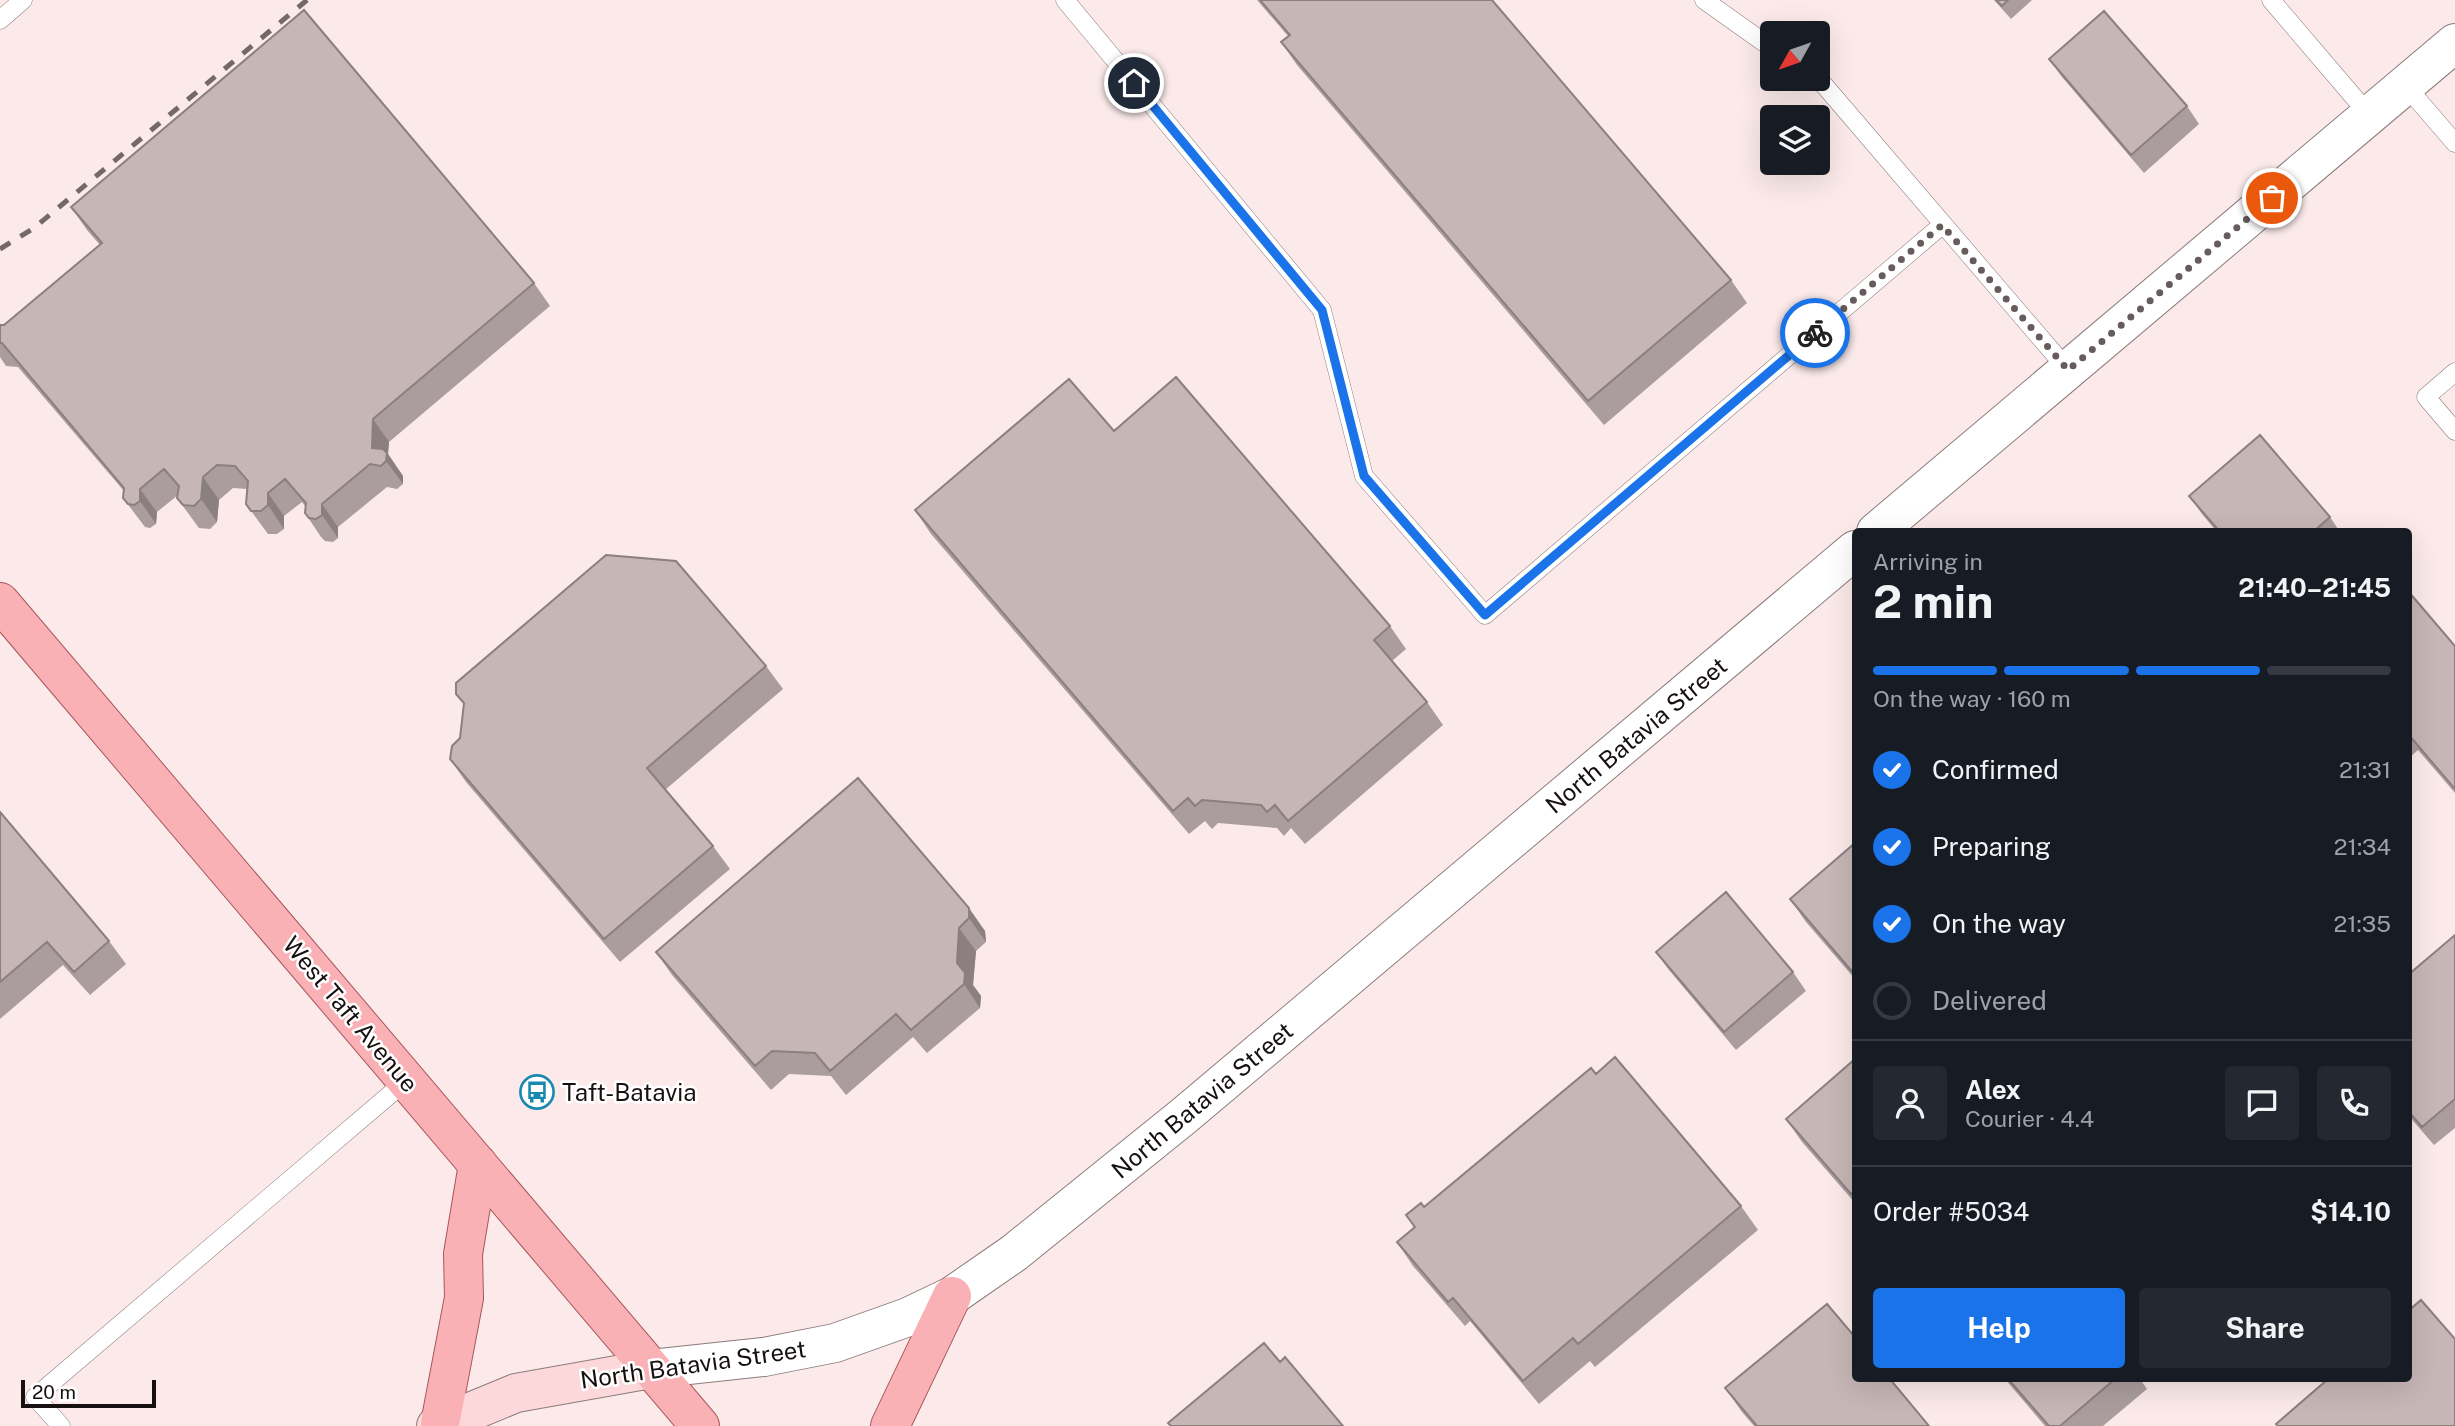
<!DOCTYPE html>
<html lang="en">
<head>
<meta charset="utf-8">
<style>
	:root { --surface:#171b24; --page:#242831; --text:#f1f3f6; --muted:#9ea1a6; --line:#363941; --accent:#1a73e8 }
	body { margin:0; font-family:"Public Sans",sans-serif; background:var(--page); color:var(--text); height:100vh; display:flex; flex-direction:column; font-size:26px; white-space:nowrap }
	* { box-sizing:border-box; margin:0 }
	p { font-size:23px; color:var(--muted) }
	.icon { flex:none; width:38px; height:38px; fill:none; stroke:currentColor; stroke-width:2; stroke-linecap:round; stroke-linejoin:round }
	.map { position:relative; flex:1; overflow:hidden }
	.panel { position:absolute; left:1852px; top:528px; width:560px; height:854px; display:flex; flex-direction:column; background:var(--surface); border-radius:7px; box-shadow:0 7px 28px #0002 }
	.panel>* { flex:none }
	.needle { width:46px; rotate:230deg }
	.controls { position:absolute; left:1760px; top:21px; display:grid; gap:14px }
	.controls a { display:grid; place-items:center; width:70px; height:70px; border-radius:7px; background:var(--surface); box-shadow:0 7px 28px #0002; font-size:35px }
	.scale { position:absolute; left:21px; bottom:18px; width:135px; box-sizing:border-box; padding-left:7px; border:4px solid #161010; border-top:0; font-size:19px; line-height:24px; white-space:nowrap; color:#161010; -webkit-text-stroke:5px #fff; paint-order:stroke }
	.pin { position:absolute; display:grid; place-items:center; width:60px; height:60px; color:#fff; margin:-30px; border:4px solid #fff; border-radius:50%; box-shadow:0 2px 7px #0007 }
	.courier { position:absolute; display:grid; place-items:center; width:70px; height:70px; margin:-35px; border:5px solid #1a73e8; border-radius:50%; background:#fff; color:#222; box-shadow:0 2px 9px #0007 }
	.overview em { font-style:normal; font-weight:700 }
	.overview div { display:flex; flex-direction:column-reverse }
	.overview { display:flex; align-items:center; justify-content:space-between; height:119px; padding:0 21px }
	h1 { font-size:46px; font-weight:700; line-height:52px }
	.bar { display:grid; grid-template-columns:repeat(4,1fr); gap:10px 7px; align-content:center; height:84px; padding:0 21px }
	.bar i { height:9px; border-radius:5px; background:var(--line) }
	.bar .selected { background:var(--accent) }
	.bar p { grid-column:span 4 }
	.line { display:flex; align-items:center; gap:18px; padding:0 21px; border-top:2px solid var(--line) }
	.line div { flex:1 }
	.round { display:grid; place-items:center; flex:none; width:74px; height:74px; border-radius:7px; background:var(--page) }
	ol { padding:0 21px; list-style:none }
	li { display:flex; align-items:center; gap:21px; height:77px }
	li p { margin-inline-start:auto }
	li .icon { padding:7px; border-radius:50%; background:var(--accent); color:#fff; stroke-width:4 }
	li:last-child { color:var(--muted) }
	li i { width:38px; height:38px; border:4px solid var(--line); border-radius:50% }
	.button { display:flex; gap:14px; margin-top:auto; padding:14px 21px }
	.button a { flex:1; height:80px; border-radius:7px; background:var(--accent); color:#fff; font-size:28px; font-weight:700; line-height:80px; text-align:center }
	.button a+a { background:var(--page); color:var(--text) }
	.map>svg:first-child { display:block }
</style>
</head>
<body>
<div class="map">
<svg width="2455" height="1426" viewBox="0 0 2455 1426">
	<rect width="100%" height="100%" fill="#fceaea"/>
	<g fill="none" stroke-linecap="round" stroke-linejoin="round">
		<!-- service casing -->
		<g stroke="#8c7c7c" stroke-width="19">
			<path id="service" d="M1065,0L1322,310L1364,476L1485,615L1942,225
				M1704,0L1773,49
				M2271,0L2370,116
				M0,20L23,0
				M1815,79L1824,85L2068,370
				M2405,85L2455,143
				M2455,372L2426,397L2455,431
				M61,1426L35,1397L407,1080"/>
		</g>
		<!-- tertiary casing -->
		<g stroke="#8c7c7c" stroke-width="40">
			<path id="tertiary" d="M1876,532L2455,43
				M651,1369L764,1357L835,1343L908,1317L952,1296L1014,1253L1185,1115L1855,550"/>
		</g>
		<!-- secondary casing -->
		<g stroke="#8c7c7c" stroke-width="40">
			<path id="secondary" d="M436,1426L516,1393L651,1369"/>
		</g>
		<!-- primary casing -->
		<g stroke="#a8575c" stroke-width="40">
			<path id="primary" d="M0,602L700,1426
				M440,1424L464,1298L463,1254L478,1164
				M890,1426L952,1296"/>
		</g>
		<!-- service -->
		<use href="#service" stroke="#fff" stroke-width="18"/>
		<!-- tertiary -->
		<use href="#tertiary" stroke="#fff" stroke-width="38"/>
		<!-- secondary -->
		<use href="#secondary" stroke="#fcd8da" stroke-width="38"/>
		<!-- primary -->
		<use href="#primary" stroke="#fab1b6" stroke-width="38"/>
		<!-- rail -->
		<path stroke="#746969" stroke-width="5" stroke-dasharray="12 12" stroke-linecap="butt" d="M0,249L34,228L307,0"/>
	</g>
	<!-- wall -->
	<path fill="#ab9d9d" d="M1257,0H1492L1731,280L1747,303L1604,425L1297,65L1281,42L1288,36Z
		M1994,0H2032L2011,19Z
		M2049,59L2187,106L2199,124L2144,173L2062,77Z
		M71,207L534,283L550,306L389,442L388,454L403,476V484L397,489L387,487L338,527V538L333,542L325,541L321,537L305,513V506L302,502L284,516V529L277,534H268L246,504L247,489L233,488L219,500L217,522L210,529L199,528L177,498L178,495L157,512L156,524L150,528L145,527L123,498L124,491L18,367L6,366L0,357V325H4L100,245L87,230Z
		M1114,431L1390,626L1406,649L1392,661L1427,702L1443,725L1305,844L1291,828L1284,836L1277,828L1218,823L1212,829L1205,821L1189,834L931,534L915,510Z
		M2189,496L2330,517L2340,532H2217L2202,514Z
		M2408,591L2455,646V793L2418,750L2409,758L2408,756Z
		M766,666L783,689L665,790L713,846L730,869L620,962L466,782L450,759L460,738L464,705L456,694Z
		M858,778L985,931L986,942L976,951L973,985L981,996L980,1008L927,1053L913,1037L846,1095L831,1076L789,1074L771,1090L672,975L656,952Z
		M0,812L109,941L126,964L90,995L63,965L0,1019Z
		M1855,843V979L1806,922L1790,899Z
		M2455,935V1128L2434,1145L2408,1115V975Z
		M1656,952L1793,972L1806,991L1736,1050L1669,970Z
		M1855,1059V1203L1802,1142L1786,1119Z
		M1596,1074L1741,1206L1758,1230L1595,1367L1590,1361L1539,1404L1470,1321L1465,1326L1413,1266L1397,1242L1414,1228L1406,1215L1424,1207Z
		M2005,1379H2140L2147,1389L2103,1426H2045Z
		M1725,1388L1929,1426H1754L1742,1412Z"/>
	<!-- shaded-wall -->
	<path fill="#8b7f7f" d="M373,419L389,442L388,454L403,476V484L386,461L372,448Z
		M203,477L219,500L217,522L201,499Z
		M140,489L157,512L156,524L140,501Z
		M268,493L284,516V529L268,505Z
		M322,504L338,527V538L322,515Z
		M969,908L985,931L986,942L969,918Z
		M959,928L976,951L973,985L981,996L980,1008L964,984L957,963Z"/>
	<!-- building -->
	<path fill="#c7b6b6" stroke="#8b7f7f" stroke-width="2" d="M1260,0H1492L1731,280L1588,401L1281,42L1290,35Z
		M1996,0H2008L2002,6Z
		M304,10L534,283L373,419L372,448L383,449L387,453L386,461L381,466L370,464L322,504V515L316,519L309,518L305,513L306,503L285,479L268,493V505L261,511H251L246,504L248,481L235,466L217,465L203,477L201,499L194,506L183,505L177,498L179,486L164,469L140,489V501L134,505L128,504L123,498L124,488L2,343H0V325H4L102,243L71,207Z
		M2104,11L2187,106L2131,155L2049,59Z
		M1176,377L1390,626L1374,640L1427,702L1288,821L1275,805L1267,812L1261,805L1202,800L1195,806L1188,798L1173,811L915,510L1069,379L1114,431Z
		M2260,435L2330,517L2313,532H2220L2189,496Z
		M606,555L676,561L766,666L647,768L713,846L604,939L450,759L452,746L460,738L464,703L456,694V683Z
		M2408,591L2455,646V789L2408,734Z
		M858,778L969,908V918L959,928L957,963L965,973L964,984L911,1030L896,1014L830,1071L815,1053L772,1051L755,1066L656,952Z
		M0,812L109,941L74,972L47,942L0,982Z
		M1855,843V975L1790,899Z
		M1726,892L1793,972L1724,1032L1656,952Z
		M2455,935V1099L2422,1127L2408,1111V975Z
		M1615,1057L1741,1206L1578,1344L1573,1338L1523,1381L1453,1298L1448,1302L1397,1242L1415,1227L1406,1215L1421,1203L1424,1207L1591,1068L1596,1074Z
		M1855,1059V1191L1851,1194L1786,1119Z
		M2421,1300L2455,1339V1426H2278L2276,1424L2328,1379H2408V1311Z
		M1827,1304L1855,1337V1379H1890L1929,1426H1757L1725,1388Z
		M1264,1343L1280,1362L1285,1357L1343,1426H1171L1168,1423Z
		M2008,1379H2115L2060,1426H2049Z"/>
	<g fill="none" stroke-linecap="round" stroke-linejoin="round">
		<!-- done -->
		<path stroke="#665c5c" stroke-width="7" stroke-dasharray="0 12.6" d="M1815,333L1942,225L2068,370L2272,198"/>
		<!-- route -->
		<path stroke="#1a73e8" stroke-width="9" d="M1134,83L1322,310L1364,476L1485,615L1815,333"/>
	</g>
	<!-- icons -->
	<defs>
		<g id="bus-ring" transform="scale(1.75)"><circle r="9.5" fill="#fff" stroke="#1989af" stroke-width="1.5"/><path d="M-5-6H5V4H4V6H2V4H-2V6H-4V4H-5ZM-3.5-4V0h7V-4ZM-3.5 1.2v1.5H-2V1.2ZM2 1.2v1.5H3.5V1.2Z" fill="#1989af"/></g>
	</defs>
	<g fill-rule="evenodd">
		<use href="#bus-ring" x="537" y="1092"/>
	</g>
	<g text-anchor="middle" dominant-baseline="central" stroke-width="5" stroke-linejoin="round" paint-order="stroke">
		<!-- street labels -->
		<g font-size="24" fill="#161010" stroke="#fff">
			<text transform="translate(1636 735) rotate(-40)">North Batavia Street</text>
			<text transform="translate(351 1014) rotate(50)">West Taft Avenue</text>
			<text transform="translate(1202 1100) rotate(-40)">North Batavia Street</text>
			<text transform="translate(693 1364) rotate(-8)">North Batavia Street</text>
		</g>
		<!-- poi labels -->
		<g font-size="24" fill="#161010" stroke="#fff" text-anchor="start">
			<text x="562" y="1092">Taft-Batavia</text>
		</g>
	</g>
</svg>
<div class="controls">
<a><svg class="needle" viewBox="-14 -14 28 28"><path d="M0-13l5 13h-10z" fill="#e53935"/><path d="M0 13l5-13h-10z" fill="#9ea1a6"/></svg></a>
<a><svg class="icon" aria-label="layers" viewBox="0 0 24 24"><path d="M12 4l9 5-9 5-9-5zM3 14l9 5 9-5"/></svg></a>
</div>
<div class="scale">20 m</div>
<div class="pin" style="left:2272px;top:198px;background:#ea580c"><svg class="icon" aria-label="bag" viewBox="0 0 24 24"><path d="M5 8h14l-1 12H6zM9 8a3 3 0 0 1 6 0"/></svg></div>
<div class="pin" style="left:1134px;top:83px;background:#1f2937"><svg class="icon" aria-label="home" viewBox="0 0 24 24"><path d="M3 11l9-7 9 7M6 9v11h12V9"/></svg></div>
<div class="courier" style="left:1815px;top:333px"><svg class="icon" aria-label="bike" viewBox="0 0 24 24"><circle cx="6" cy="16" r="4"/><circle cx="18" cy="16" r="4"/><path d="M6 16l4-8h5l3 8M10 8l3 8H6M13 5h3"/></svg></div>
<section class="panel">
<div class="overview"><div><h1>2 min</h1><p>Arriving in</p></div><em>21:40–21:45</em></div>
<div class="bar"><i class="selected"></i><i class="selected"></i><i class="selected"></i><i></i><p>On the way · 160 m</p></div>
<ol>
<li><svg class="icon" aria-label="check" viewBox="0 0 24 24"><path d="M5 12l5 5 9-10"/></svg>Confirmed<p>21:31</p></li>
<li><svg class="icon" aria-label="check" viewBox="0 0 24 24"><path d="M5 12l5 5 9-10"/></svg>Preparing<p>21:34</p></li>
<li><svg class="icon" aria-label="check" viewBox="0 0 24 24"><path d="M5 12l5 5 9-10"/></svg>On the way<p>21:35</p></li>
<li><i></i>Delivered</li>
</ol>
<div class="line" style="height:126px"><a class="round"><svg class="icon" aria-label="person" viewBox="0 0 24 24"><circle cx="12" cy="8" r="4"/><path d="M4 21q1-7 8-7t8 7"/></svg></a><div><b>Alex</b><p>Courier · 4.4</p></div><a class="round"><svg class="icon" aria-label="chat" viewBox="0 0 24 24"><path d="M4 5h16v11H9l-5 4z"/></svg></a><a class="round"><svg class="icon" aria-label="phone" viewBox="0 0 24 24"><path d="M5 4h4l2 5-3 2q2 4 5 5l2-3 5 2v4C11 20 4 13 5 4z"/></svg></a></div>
<div class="line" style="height:91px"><div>Order #5034</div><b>$14.10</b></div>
<div class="button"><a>Help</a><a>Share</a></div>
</section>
</div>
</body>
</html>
